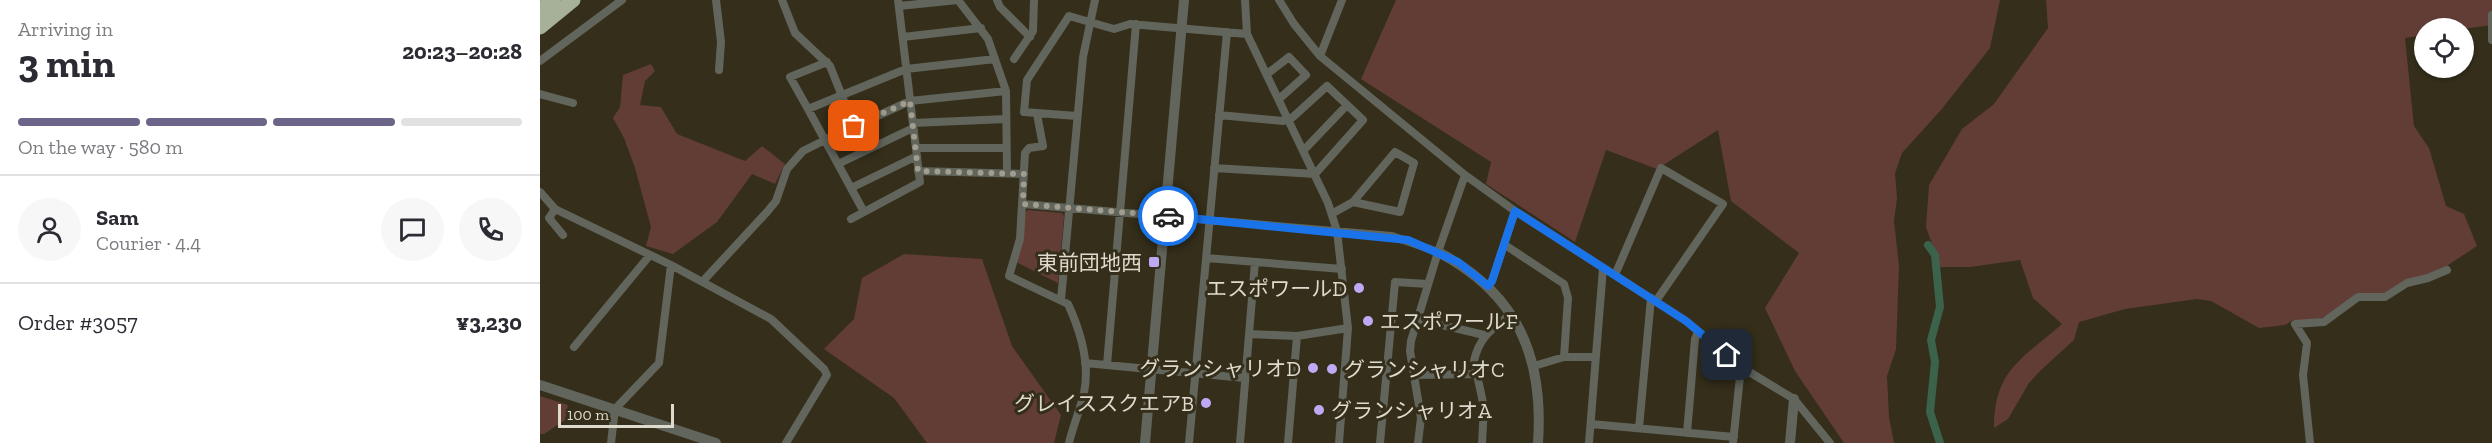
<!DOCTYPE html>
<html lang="en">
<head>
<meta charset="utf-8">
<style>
	:root { --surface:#fff; --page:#f7f7f7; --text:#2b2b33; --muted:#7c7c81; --line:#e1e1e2; --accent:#6d648a }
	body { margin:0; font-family:"Zilla Slab","Noto Sans JP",serif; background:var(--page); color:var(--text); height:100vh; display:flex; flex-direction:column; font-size:22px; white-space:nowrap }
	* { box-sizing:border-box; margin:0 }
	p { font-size:20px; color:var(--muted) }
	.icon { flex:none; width:33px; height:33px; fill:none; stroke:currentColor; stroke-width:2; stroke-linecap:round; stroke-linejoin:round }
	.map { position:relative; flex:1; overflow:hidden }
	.panel { display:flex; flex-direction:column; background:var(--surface); width:540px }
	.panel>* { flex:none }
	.controls { position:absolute; left:1874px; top:18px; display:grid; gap:12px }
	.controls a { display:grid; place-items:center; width:60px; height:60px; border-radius:50%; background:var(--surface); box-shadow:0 2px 4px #0004; font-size:30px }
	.scale { position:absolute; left:18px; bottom:15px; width:116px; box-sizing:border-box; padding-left:6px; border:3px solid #dedace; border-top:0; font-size:16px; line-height:21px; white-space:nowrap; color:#dedace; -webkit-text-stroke:4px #342e1a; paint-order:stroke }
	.pin { position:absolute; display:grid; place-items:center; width:51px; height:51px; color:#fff; margin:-26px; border-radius:12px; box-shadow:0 3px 9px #0006 }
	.courier { position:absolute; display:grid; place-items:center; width:60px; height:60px; margin:-30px; border:4px solid #1a73e8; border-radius:50%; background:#fff; color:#222; box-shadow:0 2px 8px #0007 }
	.overview em { font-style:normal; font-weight:700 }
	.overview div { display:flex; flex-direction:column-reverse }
	.overview { display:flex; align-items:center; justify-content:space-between; height:102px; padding:0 18px }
	h1 { font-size:39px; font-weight:700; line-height:45px }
	.bar { display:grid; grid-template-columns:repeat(4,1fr); gap:9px 6px; align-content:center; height:72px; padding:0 18px }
	.bar i { height:8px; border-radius:4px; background:var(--line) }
	.bar .selected { background:var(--accent) }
	.bar p { grid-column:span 4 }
	.line { display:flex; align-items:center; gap:15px; padding:0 18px; border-top:2px solid var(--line) }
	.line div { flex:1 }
	.round { display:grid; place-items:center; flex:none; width:63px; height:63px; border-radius:32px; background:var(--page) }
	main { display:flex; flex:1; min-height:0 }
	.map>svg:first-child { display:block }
</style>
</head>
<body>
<main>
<section class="panel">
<div class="overview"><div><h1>3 min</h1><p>Arriving in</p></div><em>20:23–20:28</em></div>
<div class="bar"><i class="selected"></i><i class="selected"></i><i class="selected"></i><i></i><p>On the way · 580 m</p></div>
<div class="line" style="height:108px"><a class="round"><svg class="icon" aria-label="person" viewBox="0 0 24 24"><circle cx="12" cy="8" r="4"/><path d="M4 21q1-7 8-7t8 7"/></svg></a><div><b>Sam</b><p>Courier · 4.4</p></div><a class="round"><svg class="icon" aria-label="chat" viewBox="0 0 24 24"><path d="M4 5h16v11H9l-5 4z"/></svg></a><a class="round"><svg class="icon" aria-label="phone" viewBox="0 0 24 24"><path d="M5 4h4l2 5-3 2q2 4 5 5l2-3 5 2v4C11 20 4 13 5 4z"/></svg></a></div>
<div class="line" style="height:78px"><div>Order #3057</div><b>¥3,230</b></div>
</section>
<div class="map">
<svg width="1952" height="443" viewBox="0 0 1952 443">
	<rect width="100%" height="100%" fill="#342e1a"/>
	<!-- green -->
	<path fill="#623d36" d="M856,0H1460L1450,48L1401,110L1362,153L1355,173L1357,198L1354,221L1359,266L1356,349L1347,376L1349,417L1354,443H1304L1255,371L1225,308L1259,253L1191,201L1178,130L1117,169L1066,150L1035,242L946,184L951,162L821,79Z
		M1506,0H1952V25L1923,29L1884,28V35L1865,38L1874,126L1889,148L1906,206L1924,214L1937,246L1902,269L1847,293H1817L1785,317L1774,320H1753L1745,325L1719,328L1671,301L1657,299L1585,309L1539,322L1534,340L1500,371L1489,383L1468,419L1454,428C1454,370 1482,359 1522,324L1493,298L1480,260L1430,267H1400L1386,227L1389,185L1422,129L1454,104L1508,28Z
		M111,64L115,71L105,81L100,105L121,107L137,134L205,161L222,146L245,164L235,184L212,174L177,222L133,254L106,246L111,227L95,168L84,138L73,118L80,107L83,75Z
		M488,210L522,213L524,216L518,283L476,262L484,213Z
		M364,254L442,259L472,346L521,415L514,443H387L354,398L284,349L314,319L322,278Z
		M0,396L28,405L25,420L4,434H0Z"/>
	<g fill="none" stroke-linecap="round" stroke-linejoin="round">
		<!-- canal -->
		<path stroke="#3b624b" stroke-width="8" d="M1388,245L1395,255L1400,307L1391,340L1395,362L1390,412L1400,443"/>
		<!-- minor -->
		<path stroke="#61655c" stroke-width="8" d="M176,0L181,42L179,70
			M242,0L255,33L290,66L314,126
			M457,0L460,7L490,37
			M705,0L707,34L788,203L797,231L808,328L799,443
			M739,0L754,24L780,56L925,175L975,211L1146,321L1201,367L1254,399L1290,443
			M359,6L418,0L448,39L466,91L467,172
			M1952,15V40
			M363,37L441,28
			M780,56L802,0
			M474,59L493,31L494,0
			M0,61L82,0
			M727,74L749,57L766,75L739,99
			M0,94L33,103
			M268,109L250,77L287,62
			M497,114L503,146L489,148L485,153L480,239L469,276L528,304C540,330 550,364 544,393C540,410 533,426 529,443
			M537,116L484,112L487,80L529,16L574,29L590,24L707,34
			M373,123L466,119
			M376,148H466
			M764,150L807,105
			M298,164L373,128
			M674,168L775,174L823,120L787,86L753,117L743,121L679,115
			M378,171L484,174
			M311,188L377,156
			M0,192L15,209L131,265L231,319L284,369L287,375L246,443
			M483,204L852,236L898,252
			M15,209L9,218L23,235
			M324,212L268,109L366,69L455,59
			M793,213L813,202L860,212L874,163L855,152L813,202
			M311,219L380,182L358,0
			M965,245L1024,284L1028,298L1024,357
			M666,258L802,269
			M1075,275L1121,168L1183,204L1116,301
			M163,281L227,212L236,201L247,169L263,151L285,140L370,101L466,91
			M948,286L952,281L975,211
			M521,300L543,57L555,0
			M877,319L944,335
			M709,334L757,336L808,328
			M34,347L110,255
			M545,363L705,378
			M567,365L596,24
			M994,366L1024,357H1056
			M875,375L937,374
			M1051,424L1194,437
			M1099,428L1111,298
			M1147,433L1155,339L1158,332
			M71,443L75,409L119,363L131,265
			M649,443L687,32
			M700,443L715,262
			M748,443L757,336
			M840,443L855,282L888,284
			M878,443L881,418L870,351L871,341L898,252L925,175
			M942,443L944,407L934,361C939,337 953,328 971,314
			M1049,443L1063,268
			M1193,443L1201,367
			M1770,443L1763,375L1767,343L1755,324L1784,322L1818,297H1845L1867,283L1888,278L1907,270"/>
		<!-- tertiary -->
		<path stroke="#61655c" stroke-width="10" d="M898,252C977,293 1004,356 998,443
			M0,385L176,443
			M605,443L644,0
			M1250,443L1254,399"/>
		<!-- motorway -->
		<path stroke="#a7b099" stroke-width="15" d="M0,10L13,0
			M0,27L33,0"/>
	</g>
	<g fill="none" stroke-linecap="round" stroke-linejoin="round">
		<!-- done -->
		<path stroke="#a29e8f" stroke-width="6" stroke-dasharray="0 10.8" d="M314,126L370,101L378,171L484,174L483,204L628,216"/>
		<!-- route -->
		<path stroke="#1a73e8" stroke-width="8" d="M628,216L868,240L918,262L948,286L952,281L975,211L1146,321L1187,355"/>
	</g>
	<!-- markers -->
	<g fill="#bea9f5" stroke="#342e1a" stroke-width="2">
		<rect x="608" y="256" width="12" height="12" rx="3"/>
		<circle cx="819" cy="288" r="6"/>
		<circle cx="828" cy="321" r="6"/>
		<circle cx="773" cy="368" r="6"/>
		<circle cx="792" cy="369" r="6"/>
		<circle cx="666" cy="403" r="6"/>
		<circle cx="779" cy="410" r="6"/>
	</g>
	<g text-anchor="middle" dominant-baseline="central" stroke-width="6" stroke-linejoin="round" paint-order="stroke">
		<!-- poi labels -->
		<g font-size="21" fill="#dedace" stroke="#342e1a" text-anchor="end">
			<text x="602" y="262">東前団地西</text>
			<text x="807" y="288">エスポワールD</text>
			<text x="840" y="321" text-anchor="start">エスポワールF</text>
			<text x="761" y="368">グランシャリオD</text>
			<text x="804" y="369" text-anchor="start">グランシャリオC</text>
			<text x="654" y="403">グレイススクエアB</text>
			<text x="791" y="410" text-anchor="start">グランシャリオA</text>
		</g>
	</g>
</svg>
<div class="controls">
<a><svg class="icon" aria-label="locate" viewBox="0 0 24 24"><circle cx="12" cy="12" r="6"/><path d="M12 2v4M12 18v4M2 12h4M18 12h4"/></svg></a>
</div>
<div class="scale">100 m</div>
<div class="pin" style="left:314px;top:126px;background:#ea580c"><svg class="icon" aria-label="bag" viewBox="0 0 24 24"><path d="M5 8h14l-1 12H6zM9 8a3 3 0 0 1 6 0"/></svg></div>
<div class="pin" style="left:1187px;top:355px;background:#1f2937"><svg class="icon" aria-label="home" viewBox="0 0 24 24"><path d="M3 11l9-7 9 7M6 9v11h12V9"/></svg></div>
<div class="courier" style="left:628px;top:216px"><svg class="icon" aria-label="car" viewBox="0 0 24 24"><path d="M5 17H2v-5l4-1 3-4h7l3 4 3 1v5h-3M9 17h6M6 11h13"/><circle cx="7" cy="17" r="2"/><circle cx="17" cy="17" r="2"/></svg></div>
</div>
</main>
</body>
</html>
